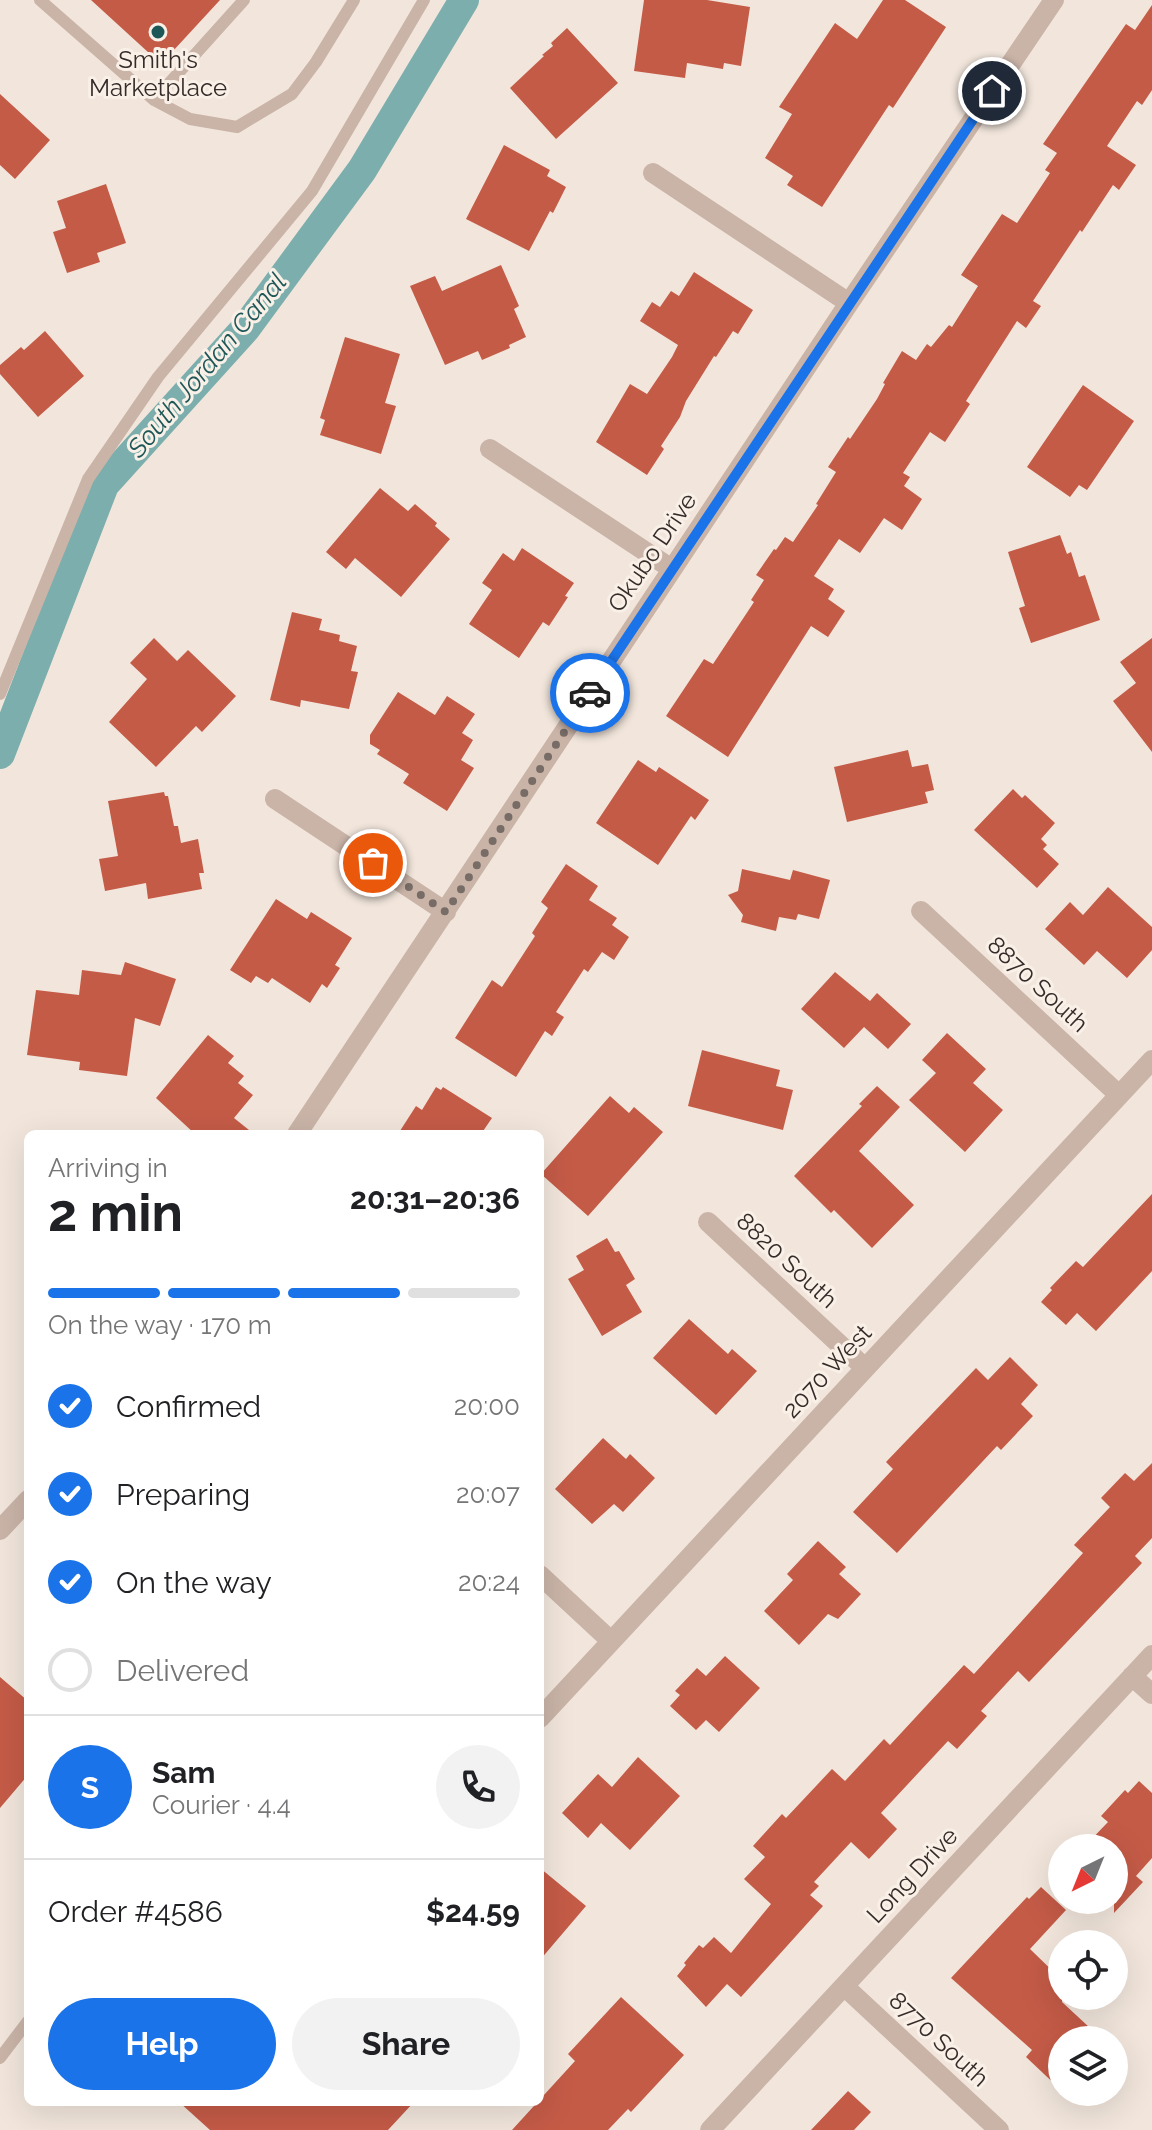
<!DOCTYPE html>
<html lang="en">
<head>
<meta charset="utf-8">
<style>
	:root { --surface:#fff; --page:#f2f2f2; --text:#202124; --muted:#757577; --line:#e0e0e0; --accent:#1a73e8 }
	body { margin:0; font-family:Raleway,sans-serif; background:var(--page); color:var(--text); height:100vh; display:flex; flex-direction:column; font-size:30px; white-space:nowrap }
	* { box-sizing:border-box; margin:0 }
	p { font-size:26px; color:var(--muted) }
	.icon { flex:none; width:44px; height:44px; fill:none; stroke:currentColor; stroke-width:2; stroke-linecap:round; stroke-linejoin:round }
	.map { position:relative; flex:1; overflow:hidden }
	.side { position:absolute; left:24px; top:1130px; width:520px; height:976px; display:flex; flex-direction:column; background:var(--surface); border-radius:12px; box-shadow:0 8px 32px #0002 }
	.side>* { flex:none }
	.needle { width:52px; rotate:223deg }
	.buttons { position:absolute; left:1048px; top:1834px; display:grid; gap:16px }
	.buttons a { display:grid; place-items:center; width:80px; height:80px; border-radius:50%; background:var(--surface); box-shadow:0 8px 32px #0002; font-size:40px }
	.pin { position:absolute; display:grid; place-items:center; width:68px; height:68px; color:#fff; margin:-34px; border:4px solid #fff; border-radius:50%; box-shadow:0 2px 8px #0007 }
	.courier { position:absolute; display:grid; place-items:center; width:80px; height:80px; margin:-40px; border:6px solid #1a73e8; border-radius:50%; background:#fff; color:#222; box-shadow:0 2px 10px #0007 }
	.headline em { font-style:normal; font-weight:700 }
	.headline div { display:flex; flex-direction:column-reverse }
	.headline { display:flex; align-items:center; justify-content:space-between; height:136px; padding:0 24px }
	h1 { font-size:52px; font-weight:700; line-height:60px }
	.bar { display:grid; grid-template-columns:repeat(4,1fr); gap:12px 8px; align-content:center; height:96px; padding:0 24px }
	.bar i { height:10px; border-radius:6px; background:var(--line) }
	.bar .selected { background:var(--accent) }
	.bar p { grid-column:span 4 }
	.line { display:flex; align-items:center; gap:20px; padding:0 24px; border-top:2px solid var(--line) }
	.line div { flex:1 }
	.round { display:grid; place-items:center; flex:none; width:84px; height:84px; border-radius:42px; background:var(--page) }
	ol { padding:0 24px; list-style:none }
	li { display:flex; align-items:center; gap:24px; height:88px }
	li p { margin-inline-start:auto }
	li .icon { padding:8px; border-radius:50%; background:var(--accent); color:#fff; stroke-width:4 }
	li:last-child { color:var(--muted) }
	li i { width:44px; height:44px; border:4px solid var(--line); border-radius:50% }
	.primary-button { display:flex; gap:16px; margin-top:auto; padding:16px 24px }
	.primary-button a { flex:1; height:92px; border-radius:48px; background:var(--accent); color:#fff; font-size:32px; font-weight:700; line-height:92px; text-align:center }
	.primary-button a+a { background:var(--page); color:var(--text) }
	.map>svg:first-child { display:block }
</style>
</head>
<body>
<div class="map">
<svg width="1152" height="2130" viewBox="0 0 1152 2130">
	<rect width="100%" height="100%" fill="#f2e6dc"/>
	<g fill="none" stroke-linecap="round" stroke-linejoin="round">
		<!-- canal -->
		<path stroke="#7baeac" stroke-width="30" d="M0,754L104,485L245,329L362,170L464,0"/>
	</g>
	<!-- building -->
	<path fill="#c45b47" d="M91,0H220L161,64Z
		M644,0H707L750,7L741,66L724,63L723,69L687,63L685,78L634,71Z
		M883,0H905L946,27L893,108L889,105L822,207L787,185L793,176L765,158L792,114L779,107L835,23L857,39Z
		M1152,5V90L1142,105L1137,101L1107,146L1136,165L1119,190L1113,185L1082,232L1080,230L1033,301L1041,306L1026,328L1017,321L966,401L970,404L945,442L930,432L903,473L910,477L904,486L922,499L902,530L884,518L860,553L839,539L814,576L834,589L828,599L845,611L828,637L811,626L728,757L666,716L704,659L713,664L754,602L751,600L764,580L756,575L774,549L776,550L785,537L793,542L818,505L816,504L836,472L828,467L848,437L850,439L877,399L885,384L883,383L902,351L916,360L927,344L931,347L949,325L952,327L978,286L961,275L1002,214L1017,223L1050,173L1045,170L1057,153L1043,144L1126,24L1135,30Z
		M567,28L618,83L556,139L510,88L544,56L542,55L553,46L551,43Z
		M0,94L50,140L15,179L0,165Z
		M504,145L550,170L547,176L566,187L553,213L550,211L529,251L466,219Z
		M106,184L126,243L97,253L100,262L67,273L53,232L66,228L57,201Z
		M501,265L519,306L514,309L526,337L509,345L510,348L482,360L478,351L445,365L410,286L435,276L442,291Z
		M694,272L753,310L738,334L733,331L716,357L714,356L686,401L680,417L661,446L664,449L647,475L596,442L630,384L647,394L672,357L678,345L640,321L652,302L660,307L671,291L679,296Z
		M45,331L84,376L38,417L0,374V365L21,347L24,350Z
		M345,337L400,354L385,403L396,406L381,454L320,435L325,420L320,418Z
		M1083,385L1134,421L1087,490L1079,485L1070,497L1027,467Z
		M380,488L408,511L415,504L437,523L435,526L450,539L401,597L355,558L346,569L326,552Z
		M1060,535L1067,554L1071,552L1079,577L1085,575L1100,620L1031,643L1019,608L1025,606L1008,552Z
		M522,548L574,583L565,596L568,597L549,626L543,622L519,658L469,624L492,590L482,583L503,553L514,561Z
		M292,612L322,619L319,630L340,635L339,641L357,646L351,671L358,672L349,709L301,700L300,707L270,700Z
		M154,638L177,661L188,650L236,696L202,732L196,726L156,767L109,722L147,679L130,663Z
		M1152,638V752L1113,701L1136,683L1120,662Z
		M398,692L435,715L447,696L475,714L462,733L473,740L461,760L474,768L447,811L403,783L409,774L377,754L380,750L370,744V735Z
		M908,750L912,767L928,764L934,790L925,792L928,803L847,822L834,767Z
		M638,760L656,772L659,767L709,800L695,820L691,816L658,865L596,823Z
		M1013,789L1022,798L1025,795L1055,823L1041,839L1047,845L1043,849L1059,864L1037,888L974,830Z
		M164,792L165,796H168L174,826H178L181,843L198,839L204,873H199L202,889L148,899L146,883L105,891L99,859L118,856L108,801Z
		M566,864L598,886L589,900L617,918L612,925L629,937L614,960L602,952L588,972L584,969L556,1012L564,1017L552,1036L545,1031L516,1077L455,1038L492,980L502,987L535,936L532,933L548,908L541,902Z
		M742,869L790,880L793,870L830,880L819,919L798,914L796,920L779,917L776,931L741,922L743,915L728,895L738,891Z
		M1108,887L1152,927V950L1127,978L1097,951L1084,965L1045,929L1070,902L1083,915Z
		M276,899L307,919L311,912L352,938L335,965L340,968L327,988L322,984L310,1003L272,978L268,983L256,976L251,983L230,970Z
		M125,962L176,979L160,1026L135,1018L127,1076L79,1070L80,1062L27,1055L36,990L79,995L82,970L121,975Z
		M835,972L870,1001L877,993L911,1024L888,1049L864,1027L844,1048L801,1009Z
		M947,1033L986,1069L973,1083L1003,1110L965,1152L909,1100L936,1073L922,1060Z
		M208,1035L234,1056L228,1063L244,1076L238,1083L253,1095L234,1118L254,1134H195L156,1098Z
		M702,1050L780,1070L776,1086L793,1090L783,1130L688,1106Z
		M877,1086L900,1107L859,1151L914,1205L872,1248L834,1210L831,1213L794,1176L862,1106L859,1104Z
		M436,1087L441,1090L443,1087L492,1118L481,1134H398L416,1106L422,1110Z
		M610,1096L629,1113L634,1107L663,1132L588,1216L541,1174Z
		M1152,1194V1271L1096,1331L1077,1313L1066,1325L1041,1302L1052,1290L1050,1288L1076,1261L1083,1267Z
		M607,1238L615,1252L619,1251L635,1279L626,1285L642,1312L602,1336L568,1279L584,1270L576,1256Z
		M689,1319L728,1354L732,1349L757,1371L716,1415L653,1358Z
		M1010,1357L1038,1385L1021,1404L1033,1416L1001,1450L997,1446L897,1553L853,1512L893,1469L886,1462L976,1368L988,1380Z
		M603,1438L626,1459L630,1454L655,1478L623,1512L614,1504L592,1524L555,1489Z
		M1152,1463V1538L1135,1556L1142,1563L1029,1682L1018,1671L981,1711L987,1716L957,1749L948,1741L881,1813L897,1829L869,1859L851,1842L814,1882L819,1886L810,1895L823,1906L741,1997L727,1984L706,2007L677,1976L686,1965L684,1963L699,1945L703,1948L714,1937L731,1953L771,1904L744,1879L765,1857L753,1846L782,1814L786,1818L832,1769L845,1781L884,1739L890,1745L964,1665L974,1674L1083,1553L1074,1545L1110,1507L1101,1498L1125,1473L1134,1481Z
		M818,1541L846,1567L839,1574L861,1594L838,1619L828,1614L799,1645L764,1611L793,1580L787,1574Z
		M725,1656L760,1688L719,1732L706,1720L696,1730L670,1706L680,1695L675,1691L697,1668L706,1676Z
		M0,1677L28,1701V1775L0,1808Z
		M638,1757L680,1796L630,1850L601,1823L588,1838L562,1813L598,1774L612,1787Z
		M1139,1781L1152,1793V1858L1136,1876L1143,1882L1114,1913V1848H1083L1108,1822L1101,1816L1125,1790L1128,1793Z
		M540,1868L586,1906L540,1960Z
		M1041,1887L1066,1910L1030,1949L1062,1980V2002L1103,2040H1062V2091L1026,2057L1032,2050L951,1978L1027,1897L1029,1899Z
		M621,1997L684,2055L631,2112L628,2109L608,2130H512L575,2061L568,2054Z
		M848,2091L871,2112L854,2130H811Z
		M179,2102H414L388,2130H210Z"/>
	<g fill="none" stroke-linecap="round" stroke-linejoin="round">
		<!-- lane -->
		<path stroke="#cab4a8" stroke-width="12" d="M40,0L154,100L190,119L237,127L292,94L316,62L354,0
			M154,100L244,0
			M0,694L88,479L158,377L312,191L424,0
			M0,2058L28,2021"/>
		<!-- street -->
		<path stroke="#cab4a8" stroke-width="20" d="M653,173L849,303
			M490,449L672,569
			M275,799L446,912
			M921,911L1119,1095
			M297,1134L849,303L1054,0
			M708,1222L865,1368
			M0,1530L28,1500
			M540,1575L611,1641
			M1132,1676L1152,1694
			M540,1718L1152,1060
			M844,1986L999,2130
			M710,2130L1152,1655"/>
	</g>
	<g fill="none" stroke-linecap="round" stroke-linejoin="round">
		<!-- done -->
		<path stroke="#786c67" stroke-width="8" stroke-dasharray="0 14.4" d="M373,863L446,912L590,693"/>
		<!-- route -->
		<path stroke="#1a73e8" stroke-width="10" d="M590,693L992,91"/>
	</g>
	<!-- markers -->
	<circle fill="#1e5757" stroke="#f9f0e8" stroke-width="3" cx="158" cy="32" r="8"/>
	<g text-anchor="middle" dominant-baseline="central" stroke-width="6" stroke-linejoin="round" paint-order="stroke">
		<!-- poi labels -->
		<g font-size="24" fill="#362b28" stroke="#f9f0e8">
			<text x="158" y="59">Smith's<tspan x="158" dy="28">Marketplace</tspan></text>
		</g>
		<!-- street labels -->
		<g font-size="24" fill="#362b28" stroke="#f9f0e8">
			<text transform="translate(652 552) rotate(-56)">Okubo Drive</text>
			<text transform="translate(1038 984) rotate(43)">8870 South</text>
			<text transform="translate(787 1260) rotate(43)">8820 South</text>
			<text transform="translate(827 1371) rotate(-47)">2070 West</text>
			<text transform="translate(912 1875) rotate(-47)">Long Drive</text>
			<text transform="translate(939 2039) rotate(43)">8770 South</text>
		</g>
		<!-- water labels -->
		<g font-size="26" font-style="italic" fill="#1e5757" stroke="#f9f0e8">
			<text transform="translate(207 365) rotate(-50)">South Jordan Canal</text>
		</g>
	</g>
</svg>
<div class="buttons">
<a><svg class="needle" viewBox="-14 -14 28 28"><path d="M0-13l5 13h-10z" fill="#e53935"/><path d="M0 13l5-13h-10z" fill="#757577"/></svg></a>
<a><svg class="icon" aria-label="locate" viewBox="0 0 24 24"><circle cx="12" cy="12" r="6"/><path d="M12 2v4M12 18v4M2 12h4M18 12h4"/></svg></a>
<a><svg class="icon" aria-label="layers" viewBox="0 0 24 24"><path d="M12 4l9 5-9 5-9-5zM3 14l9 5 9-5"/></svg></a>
</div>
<div class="pin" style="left:373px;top:863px;background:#ea580c"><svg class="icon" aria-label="bag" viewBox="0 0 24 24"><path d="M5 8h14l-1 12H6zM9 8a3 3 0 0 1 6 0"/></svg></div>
<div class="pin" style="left:992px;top:91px;background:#1f2937"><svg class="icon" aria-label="home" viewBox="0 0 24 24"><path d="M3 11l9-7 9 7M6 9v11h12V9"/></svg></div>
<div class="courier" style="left:590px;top:693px"><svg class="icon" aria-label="car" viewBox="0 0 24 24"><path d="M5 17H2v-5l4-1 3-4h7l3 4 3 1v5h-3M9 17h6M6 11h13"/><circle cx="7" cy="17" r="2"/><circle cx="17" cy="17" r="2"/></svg></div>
<section class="side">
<div class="headline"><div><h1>2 min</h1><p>Arriving in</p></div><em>20:31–20:36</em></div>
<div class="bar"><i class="selected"></i><i class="selected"></i><i class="selected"></i><i></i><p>On the way · 170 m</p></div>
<ol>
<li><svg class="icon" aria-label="check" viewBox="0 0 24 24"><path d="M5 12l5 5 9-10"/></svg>Confirmed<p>20:00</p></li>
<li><svg class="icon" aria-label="check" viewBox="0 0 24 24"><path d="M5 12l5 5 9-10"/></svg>Preparing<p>20:07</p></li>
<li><svg class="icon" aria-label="check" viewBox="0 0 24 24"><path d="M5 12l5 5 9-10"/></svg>On the way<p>20:24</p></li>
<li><i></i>Delivered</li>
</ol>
<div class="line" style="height:144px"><b class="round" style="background:var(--accent);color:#fff">S</b><div><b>Sam</b><p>Courier · 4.4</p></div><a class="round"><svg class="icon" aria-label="phone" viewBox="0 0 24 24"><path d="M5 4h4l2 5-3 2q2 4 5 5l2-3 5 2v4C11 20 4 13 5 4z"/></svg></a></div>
<div class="line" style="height:104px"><div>Order #4586</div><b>$24.59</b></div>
<div class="primary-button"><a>Help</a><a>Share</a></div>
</section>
</div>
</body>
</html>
